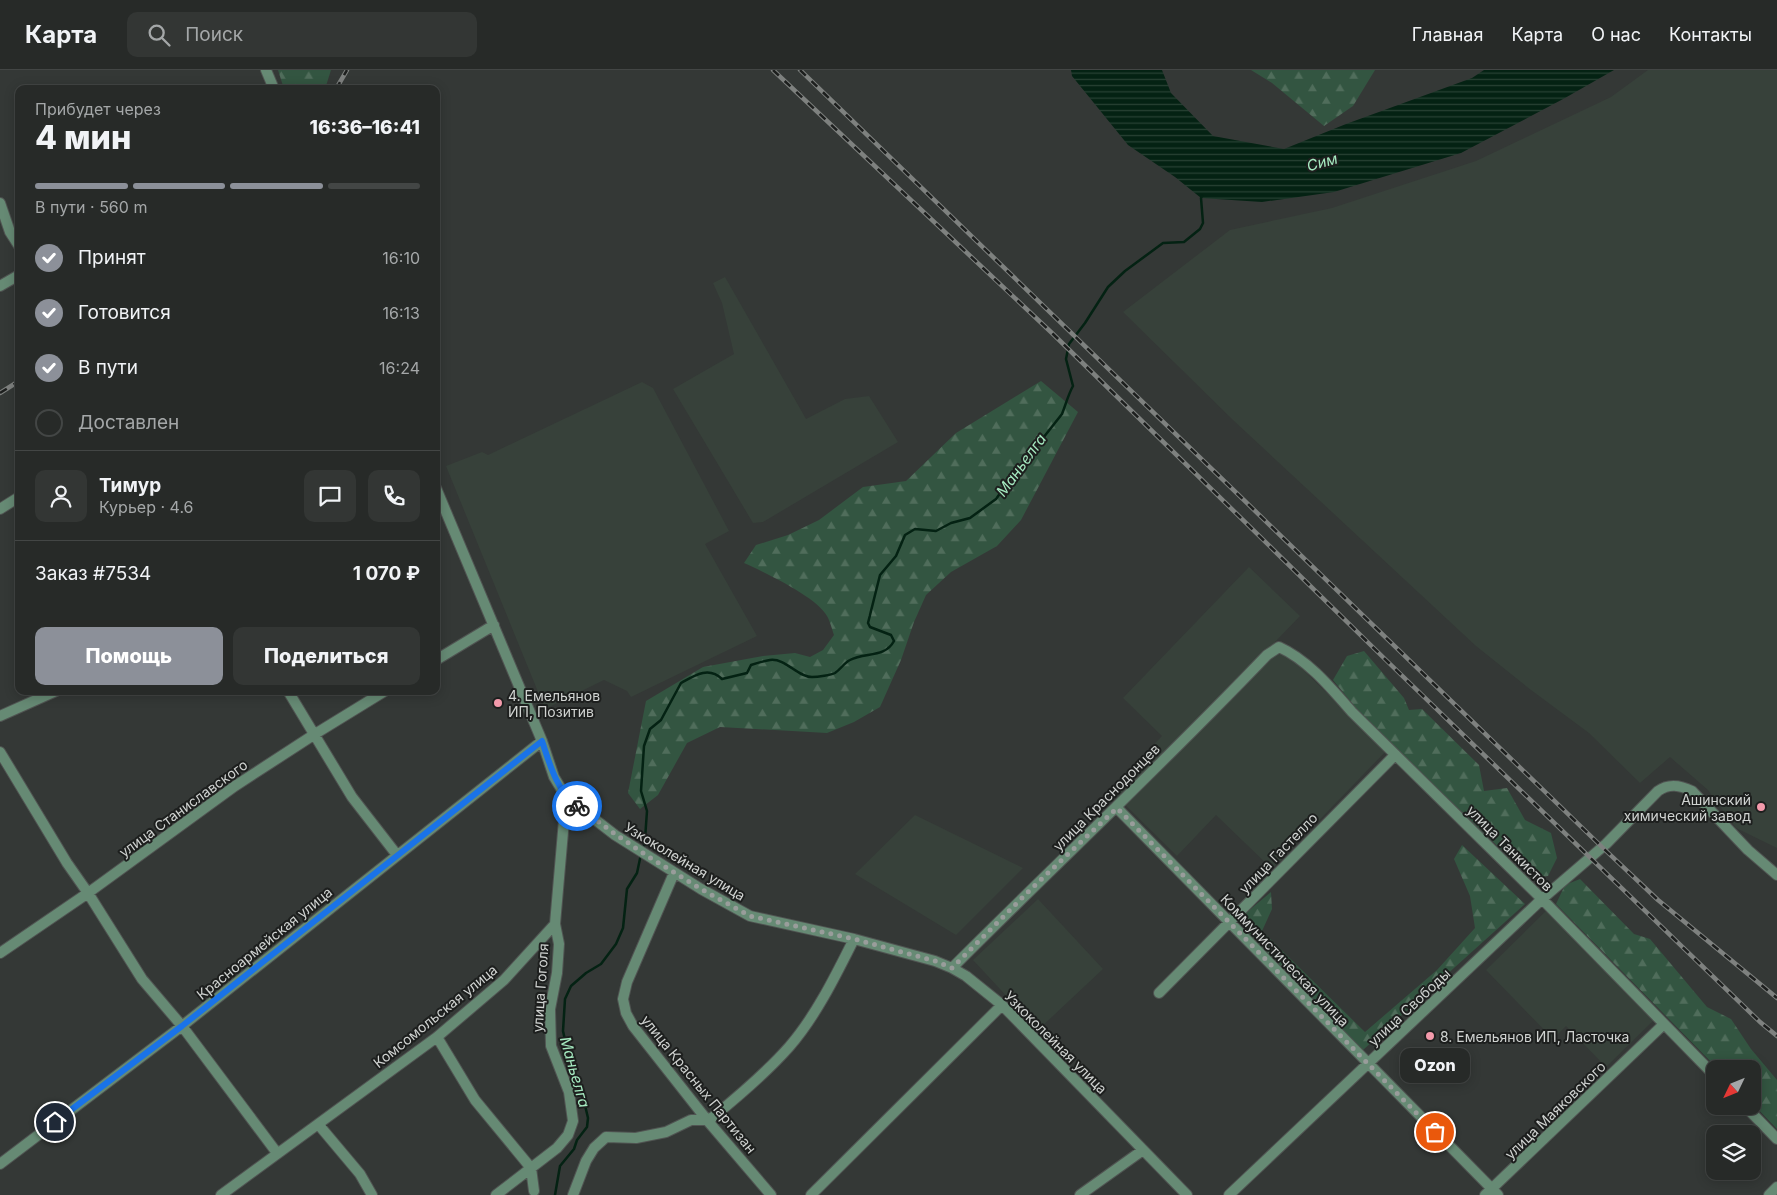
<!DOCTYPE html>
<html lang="ru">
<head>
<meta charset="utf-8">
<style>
	:root { --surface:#272a28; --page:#333634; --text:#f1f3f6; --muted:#a4a7a8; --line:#434645; --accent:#8c9099 }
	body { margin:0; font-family:Inter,sans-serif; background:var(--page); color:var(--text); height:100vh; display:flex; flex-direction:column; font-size:19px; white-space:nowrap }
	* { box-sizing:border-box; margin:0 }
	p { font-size:16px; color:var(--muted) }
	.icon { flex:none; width:28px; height:28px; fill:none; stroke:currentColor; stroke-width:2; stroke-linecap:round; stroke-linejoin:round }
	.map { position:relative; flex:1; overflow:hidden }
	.details { position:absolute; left:15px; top:15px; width:425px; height:610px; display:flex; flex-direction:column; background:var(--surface); border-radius:10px; box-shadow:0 2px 12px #0003,0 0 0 1px var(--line) }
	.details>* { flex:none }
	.needle { width:32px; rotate:227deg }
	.controls { position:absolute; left:1706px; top:990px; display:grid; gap:10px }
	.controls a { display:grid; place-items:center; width:55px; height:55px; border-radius:10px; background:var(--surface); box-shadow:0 2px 12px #0003,0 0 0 1px var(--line); font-size:25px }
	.pin { position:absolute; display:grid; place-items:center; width:42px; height:42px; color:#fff; margin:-21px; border:2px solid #fff; border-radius:50%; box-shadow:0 1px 5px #0007 }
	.courier { position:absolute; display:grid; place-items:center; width:50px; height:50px; margin:-25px; border:4px solid #1a73e8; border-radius:50%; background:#fff; color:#222; box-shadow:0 1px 6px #0007 }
	.bubble { position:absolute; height:35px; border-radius:10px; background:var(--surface); box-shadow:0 2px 12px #0003,0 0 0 1px var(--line); font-size:16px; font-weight:800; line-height:35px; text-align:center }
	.summary em { font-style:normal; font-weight:800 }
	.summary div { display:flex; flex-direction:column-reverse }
	.summary { display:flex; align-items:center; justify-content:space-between; height:85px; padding:0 20px }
	h1 { font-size:32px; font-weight:800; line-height:38px }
	.bar { display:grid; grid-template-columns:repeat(4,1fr); gap:8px 5px; align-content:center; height:60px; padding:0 20px }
	.bar i { height:6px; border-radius:4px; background:var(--line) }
	.bar .active { background:var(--accent) }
	.bar p { grid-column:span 4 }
	.line { display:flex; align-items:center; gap:12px; padding:0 20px; border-top:1px solid var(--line) }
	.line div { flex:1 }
	.round { display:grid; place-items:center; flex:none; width:52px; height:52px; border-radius:10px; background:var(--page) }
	ol { padding:0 20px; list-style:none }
	li { display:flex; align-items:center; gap:15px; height:55px }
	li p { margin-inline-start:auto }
	li .icon { padding:5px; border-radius:50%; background:var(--accent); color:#fff; stroke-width:4 }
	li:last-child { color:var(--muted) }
	li i { width:28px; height:28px; border:2px solid var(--line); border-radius:50% }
	.action { display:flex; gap:10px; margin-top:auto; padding:10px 20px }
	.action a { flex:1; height:58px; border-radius:10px; background:var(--accent); color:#fff; font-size:20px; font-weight:800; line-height:58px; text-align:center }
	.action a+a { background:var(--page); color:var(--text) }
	header { display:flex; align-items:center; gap:30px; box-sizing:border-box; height:70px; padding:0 25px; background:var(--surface); border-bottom:1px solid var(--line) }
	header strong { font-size:24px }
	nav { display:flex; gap:28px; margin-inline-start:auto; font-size:18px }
	.search { width:350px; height:45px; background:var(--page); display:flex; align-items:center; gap:12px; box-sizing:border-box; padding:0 18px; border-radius:10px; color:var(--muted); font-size:19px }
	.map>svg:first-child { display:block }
</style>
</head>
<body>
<header>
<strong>Карта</strong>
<div class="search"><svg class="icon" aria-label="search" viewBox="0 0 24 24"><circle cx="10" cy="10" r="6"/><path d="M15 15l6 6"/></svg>Поиск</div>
<nav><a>Главная</a><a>Карта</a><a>О нас</a><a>Контакты</a></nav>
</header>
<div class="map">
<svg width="1777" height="1125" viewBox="0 0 1777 1125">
	<defs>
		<pattern id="forest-firs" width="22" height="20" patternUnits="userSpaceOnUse" patternTransform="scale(1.25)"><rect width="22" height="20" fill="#335541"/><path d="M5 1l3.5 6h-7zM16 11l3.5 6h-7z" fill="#506d5b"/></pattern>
		<pattern id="water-rules" width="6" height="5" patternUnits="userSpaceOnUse" patternTransform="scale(1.25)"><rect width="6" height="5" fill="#042213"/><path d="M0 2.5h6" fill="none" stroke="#284134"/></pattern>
	</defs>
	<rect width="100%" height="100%" fill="#343836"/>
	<!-- built -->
	<path fill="#37413a" d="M1648,0H1777V778L1736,758L1708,720L1670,687L1640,713L1589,663L1531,620L1476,576L1233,350L1123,242L1230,160L1332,138L1476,91L1611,27Z
		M725,207L806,349L845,329L869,326L898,372L763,452L753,453L673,319L734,284L722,233L713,213Z
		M642,312L653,318L729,461L705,474L757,566L631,627L627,621L604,610L545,639L446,396L482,382L488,385Z
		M1249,497L1300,546L1275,572L1386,681L1272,799L1216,745L1177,786L1110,720L1162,666L1123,628Z
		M915,745L1023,798L956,865L855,804Z
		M1038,829L1103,899L1038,960L973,890Z
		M1548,839L1655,949L1606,997L1566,956L1553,969L1486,900Z"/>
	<!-- forest -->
	<path fill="url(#forest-firs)" d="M278,0H331L325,19H284Z
		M1251,0H1375L1353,36L1324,56L1272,13Z
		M1041,311L1078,342L1021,450L997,476L951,502L926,525L914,552L901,590L880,637L854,652L827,663L720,657L687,673L658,725L640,739L628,723L646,631L703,597L763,586L795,583L810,587L823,580L834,565C832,559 830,551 827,546C817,527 764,502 744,493L756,475L788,465L819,450L863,417L906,411L956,363Z
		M1364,581L1404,628L1409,640L1422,639L1479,695L1484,721L1507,718L1525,750L1551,763L1557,788L1548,806L1531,808L1365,649L1333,610L1347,586Z
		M1462,775L1525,834L1363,980L1246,863L1241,847L1271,822L1272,839L1262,861L1365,962L1437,900L1475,858L1470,826L1454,789Z
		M1580,809L1634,864L1650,869L1707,937L1731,949L1751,979L1777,1010V1059L1753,1034L1752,999H1718L1556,834L1565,815Z"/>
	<!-- water -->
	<path fill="url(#water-rules)" d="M1071,0H1162L1171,23L1213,66L1284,79L1346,54L1472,8L1484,0H1614L1565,28L1461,83L1334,122L1262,132L1201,128L1175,107L1128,75L1072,6Z"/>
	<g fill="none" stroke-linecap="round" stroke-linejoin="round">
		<!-- stream -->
		<path stroke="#042213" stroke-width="2.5" d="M643,779L645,769L647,741L641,721L644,676L650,659L661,650L681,613C695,605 709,596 722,609L747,603L751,595C757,593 764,591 770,590C786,588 797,607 812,607C818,607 831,605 835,603C841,599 844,593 850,590C865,582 885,588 894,571L891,565L870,557L868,553L880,505L896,486L905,465L915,459L936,461L951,453L970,448L996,429L1009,411L1062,344C1066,334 1068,325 1073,316L1066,289L1069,274L1085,253L1108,217L1125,201L1163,173L1184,172L1200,159L1203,153L1201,128L1202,126
			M555,1125L560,1096L574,1079L577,1070L587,1057L588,1048L584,1031L570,992L563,961L565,929L571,916L586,903L601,894L616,874L623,858L627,819L637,803L641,784"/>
		<!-- minor casing -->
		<g stroke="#505452" stroke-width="12">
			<path id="minor" d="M266,0L274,19
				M0,133L10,162L19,176
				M0,216L19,205
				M436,418L542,671L554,707L566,727L615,765L701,819L750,846L854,869L935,891L952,898L966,906L1002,935L1187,1125
				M0,439L19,427
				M436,590L494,555
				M288,621L352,727L397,785
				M0,646L56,621
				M0,682L67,793L88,823L142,909L182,956L277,1083
				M1117,738L1498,1125
				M674,803L627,912L623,929L626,943L633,956L707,1050L771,1125
				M0,883L88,823L235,716L315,664L385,621
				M952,898C1057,793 1165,692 1267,585L1279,577C1308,590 1331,618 1352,642L1542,829L1715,1006
				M1159,923L1395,685
				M437,967L475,1030L531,1098L534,1121
				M1745,1036L1777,1069
				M318,1054L360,1104L372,1125
				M0,1094L182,956L542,671
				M221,1125L437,967L504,910L555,854L566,727
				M496,1125L557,1078L568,1065L573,1051L569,1022L551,976L550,939L557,903L559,874L555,854
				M573,1125L586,1091L594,1078L606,1067L636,1068L666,1062L691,1050H707L713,1047C740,1025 766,1003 789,977C816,946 836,905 854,869
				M811,1125L1002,935
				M1080,1125L1143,1080
				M1229,1125L1542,829L1606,774L1658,721C1669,713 1680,715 1692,721L1748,780L1777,805
				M1485,1125L1664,954
				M1769,1125L1777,1117"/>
		</g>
		<!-- minor -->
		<use href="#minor" stroke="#668a74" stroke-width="10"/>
		<!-- rail casing -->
		<g stroke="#7e817f" stroke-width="4.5">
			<path id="rail" d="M773,0L1053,264L1389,593L1760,952L1777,966
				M800,0L1602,777L1658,830L1777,928
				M336,19L347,0
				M0,323L19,311"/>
		</g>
		<!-- rail -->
		<use href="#rail" stroke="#1d1f1e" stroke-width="2.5" stroke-dasharray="8" stroke-linecap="butt"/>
	</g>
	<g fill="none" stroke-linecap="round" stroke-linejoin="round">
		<!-- done -->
		<path stroke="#999d9b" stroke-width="5" stroke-dasharray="0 9" d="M577,736L615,764L649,787L701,819L750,846L854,869L935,891L952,898L1030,820L1117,738L1435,1062"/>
		<!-- route -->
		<path stroke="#1a73e8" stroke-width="6" d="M55,1052L182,956L542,671C550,695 556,719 577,736"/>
	</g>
	<!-- markers -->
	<g fill="#f39aab" stroke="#1d1f1e" stroke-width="2">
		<circle cx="498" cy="633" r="5"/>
		<circle cx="1761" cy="737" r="5"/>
		<circle cx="1430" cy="966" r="5"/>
	</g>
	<g text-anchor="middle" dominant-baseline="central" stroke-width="4" stroke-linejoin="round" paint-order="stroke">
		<!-- poi labels -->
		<g font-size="14" fill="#d0d3d1" stroke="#1d1f1e" text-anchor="start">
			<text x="508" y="625">4. Емельянов<tspan x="508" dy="16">ИП, Позитив</tspan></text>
			<text x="1751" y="729" text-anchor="end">Ашинский<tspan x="1751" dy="16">химический завод</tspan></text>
			<text x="1440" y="966">8. Емельянов ИП, Ласточка</text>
		</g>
		<!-- street labels -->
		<g font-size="14" fill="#d0d3d1" stroke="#1d1f1e">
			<text transform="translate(1106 727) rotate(-45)">улица Краснодонцев</text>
			<text transform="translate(183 738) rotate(-36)">улица Станиславского</text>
			<text transform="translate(1510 778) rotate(45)">улица Танкистов</text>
			<text transform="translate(1278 783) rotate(-46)">улица Гастелло</text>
			<text transform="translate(685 791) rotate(31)">Узкоколейная улица</text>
			<text transform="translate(264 873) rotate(-39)">Красноармейская улица</text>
			<text transform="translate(1285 890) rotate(46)">Коммунистическая улица</text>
			<text transform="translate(540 918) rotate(-86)">улица Гоголя</text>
			<text transform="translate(1409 937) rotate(-43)">улица Свободы</text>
			<text transform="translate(435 946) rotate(-39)">Комсомольская улица</text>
			<text transform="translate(1056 972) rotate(45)">Узкоколейная улица</text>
			<text transform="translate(699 1014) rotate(51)">улица Красных Партизан</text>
			<text transform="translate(1555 1040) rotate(-44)">улица Маяковского</text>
		</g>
		<!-- water labels -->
		<g font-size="15" font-style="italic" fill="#a6eac1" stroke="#1d1f1e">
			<text transform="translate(1322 92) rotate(-16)">Сим</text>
			<text transform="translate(1021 395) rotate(-54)">Маньелга</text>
			<text transform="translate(575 1002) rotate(74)">Маньелга</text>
		</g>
	</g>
</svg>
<div class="controls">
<a><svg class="needle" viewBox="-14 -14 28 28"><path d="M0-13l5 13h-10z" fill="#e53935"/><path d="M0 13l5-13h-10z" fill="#a4a7a8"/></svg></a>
<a><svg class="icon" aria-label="layers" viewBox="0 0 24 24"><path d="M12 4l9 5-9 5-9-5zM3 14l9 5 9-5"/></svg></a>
</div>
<div class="pin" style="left:1435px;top:1062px;background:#ea580c"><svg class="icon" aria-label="bag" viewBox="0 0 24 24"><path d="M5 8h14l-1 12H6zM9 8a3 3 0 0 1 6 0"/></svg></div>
<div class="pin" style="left:55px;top:1052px;background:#1f2937"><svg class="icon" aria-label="home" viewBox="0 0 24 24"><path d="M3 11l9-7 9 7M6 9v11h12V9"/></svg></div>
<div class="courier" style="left:577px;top:736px"><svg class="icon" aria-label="bike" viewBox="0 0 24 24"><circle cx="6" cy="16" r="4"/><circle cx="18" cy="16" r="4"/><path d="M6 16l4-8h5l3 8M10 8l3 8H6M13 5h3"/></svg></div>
<div class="bubble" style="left:1400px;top:978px;width:70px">Ozon</div>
<section class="details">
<div class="summary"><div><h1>4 мин</h1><p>Прибудет через</p></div><em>16:36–16:41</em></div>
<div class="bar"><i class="active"></i><i class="active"></i><i class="active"></i><i></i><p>В пути · 560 m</p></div>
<ol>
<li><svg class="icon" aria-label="check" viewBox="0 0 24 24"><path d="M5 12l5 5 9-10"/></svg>Принят<p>16:10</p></li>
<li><svg class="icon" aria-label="check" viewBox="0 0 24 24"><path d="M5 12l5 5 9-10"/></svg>Готовится<p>16:13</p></li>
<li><svg class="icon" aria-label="check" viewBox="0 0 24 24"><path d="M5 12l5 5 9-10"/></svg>В пути<p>16:24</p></li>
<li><i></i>Доставлен</li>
</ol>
<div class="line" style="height:90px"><a class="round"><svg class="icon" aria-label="person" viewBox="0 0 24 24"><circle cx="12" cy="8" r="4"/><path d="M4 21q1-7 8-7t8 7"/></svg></a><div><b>Тимур</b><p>Курьер · 4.6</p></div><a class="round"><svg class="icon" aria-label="chat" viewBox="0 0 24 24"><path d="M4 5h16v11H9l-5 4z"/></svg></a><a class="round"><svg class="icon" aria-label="phone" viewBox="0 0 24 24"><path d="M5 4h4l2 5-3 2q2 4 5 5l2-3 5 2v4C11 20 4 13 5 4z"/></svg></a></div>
<div class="line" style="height:65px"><div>Заказ #7534</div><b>1 070 ₽</b></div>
<div class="action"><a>Помощь</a><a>Поделиться</a></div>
</section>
</div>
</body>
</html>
